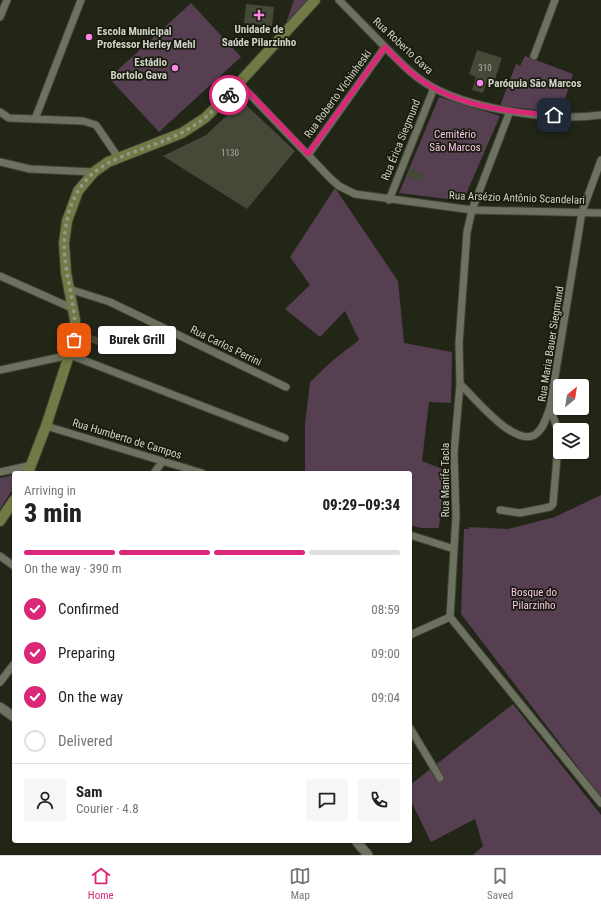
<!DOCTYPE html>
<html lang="en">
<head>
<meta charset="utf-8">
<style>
	:root { --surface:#fff; --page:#f6f6f6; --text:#222; --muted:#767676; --line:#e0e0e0; --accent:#db2777 }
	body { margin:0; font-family:"Roboto Condensed",sans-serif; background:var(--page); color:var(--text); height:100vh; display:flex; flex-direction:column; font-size:15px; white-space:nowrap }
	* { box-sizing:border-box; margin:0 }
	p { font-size:13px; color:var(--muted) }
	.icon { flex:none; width:22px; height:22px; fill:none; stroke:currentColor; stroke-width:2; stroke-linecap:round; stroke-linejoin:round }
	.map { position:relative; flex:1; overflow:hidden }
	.drawer { position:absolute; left:12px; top:471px; width:400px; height:372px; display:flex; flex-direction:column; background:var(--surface); border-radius:4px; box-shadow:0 1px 3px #0004 }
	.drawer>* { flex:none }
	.needle { width:26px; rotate:30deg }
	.tools { position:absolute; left:553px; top:379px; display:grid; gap:8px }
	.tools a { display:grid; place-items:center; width:36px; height:36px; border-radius:4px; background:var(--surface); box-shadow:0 1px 3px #0004; font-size:20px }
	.pin { position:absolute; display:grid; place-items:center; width:34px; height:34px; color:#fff; margin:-17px; border-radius:8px; box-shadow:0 2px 6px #0006 }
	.courier { position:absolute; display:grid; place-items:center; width:40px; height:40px; margin:-20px; border:3px solid #db2777; border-radius:50%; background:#fff; color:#222; box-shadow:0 1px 5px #0007 }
	.bubble { position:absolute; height:28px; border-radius:4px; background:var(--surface); box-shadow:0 1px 3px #0004; font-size:13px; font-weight:800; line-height:28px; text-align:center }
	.headline em { font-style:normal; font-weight:800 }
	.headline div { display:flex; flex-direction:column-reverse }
	.headline { display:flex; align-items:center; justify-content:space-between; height:68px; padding:0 12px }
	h1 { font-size:26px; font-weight:800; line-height:30px }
	.bar { display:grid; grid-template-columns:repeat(4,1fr); gap:6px 4px; align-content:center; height:48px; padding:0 12px }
	.bar i { height:5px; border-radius:3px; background:var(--line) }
	.bar .current { background:var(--accent) }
	.bar p { grid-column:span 4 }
	.line { display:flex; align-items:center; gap:10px; padding:0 12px; border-top:1px solid var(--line) }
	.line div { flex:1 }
	.round { display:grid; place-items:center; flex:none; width:42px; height:42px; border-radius:4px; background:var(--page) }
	ol { padding:0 12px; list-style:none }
	li { display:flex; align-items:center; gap:12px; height:44px }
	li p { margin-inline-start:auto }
	li .icon { padding:4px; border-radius:50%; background:var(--accent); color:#fff; stroke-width:4 }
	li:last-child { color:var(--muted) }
	li i { width:22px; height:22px; border:2px solid var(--line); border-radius:50% }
	.menu { display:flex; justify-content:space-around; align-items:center; height:56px; border-top:1px solid var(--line); background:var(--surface); font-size:11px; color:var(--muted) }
	.menu a { display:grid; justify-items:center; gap:2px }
	.menu .current { color:var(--accent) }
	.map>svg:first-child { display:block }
</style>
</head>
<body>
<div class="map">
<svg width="601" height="855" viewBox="0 0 601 855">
	<rect width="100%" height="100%" fill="#222617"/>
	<!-- green -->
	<path fill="#563f51" d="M294,0H308L286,23Z
		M191,3L241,57L159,132L109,78Z
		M525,56L573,74L561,112L500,106L516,64L520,66Z
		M439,97L500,116L463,201L399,193Z
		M335,188L398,281L404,343L452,352L451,403L429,402L422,461L445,470L439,528H421L410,525V473H305V424L310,382L332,361L359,340L345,311L320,337L285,309L310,285L290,257Z
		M14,475V487L0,509V478Z
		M601,495V797L461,614L464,529H469V527L508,529L555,517Z
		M513,704L601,815V855H473L483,846L475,819L431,842L410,799V785Z"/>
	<!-- building -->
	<path fill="#444938" d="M246,4L274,7L272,26L244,23Z
		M477,50L502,58L494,82L487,80L483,93L472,90L476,77L469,74Z
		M242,101L295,151L247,209L163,156L206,135Z
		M410,168L424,175L421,182L406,176Z
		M91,335L104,339L103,347L90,342Z"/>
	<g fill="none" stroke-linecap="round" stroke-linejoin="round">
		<!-- minor casing -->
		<g stroke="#3f4236" stroke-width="9">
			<path id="minor" d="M339,0C356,17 373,35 390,52C401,63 411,74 424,82C464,109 554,122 601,115
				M0,17L7,0
				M534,56L555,0
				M239,83L331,179L339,186L355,194L472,210L601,213
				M510,111L472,210L467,232L459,343L460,384L454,453L456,516L450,617L601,803
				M0,112L9,118L83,121L96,125L118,157
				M35,119L81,0
				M308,155L385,47
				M0,162L30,169L94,172
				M389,200L434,88
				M0,276L74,309
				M69,289L110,302L286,387
				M0,370L70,355L285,438
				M460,384C474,397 515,449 536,434C544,428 547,416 550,407
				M46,426L202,473
				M0,472L32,465
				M154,473L163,461
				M500,510L520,513L550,507L553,504L559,434L550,407L582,212L601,160
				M410,535L454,549
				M0,556L14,566
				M410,635L450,617
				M0,682L14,664
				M410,728L440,778"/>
		</g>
		<!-- tertiary casing -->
		<g stroke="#3f4236" stroke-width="11">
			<path id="tertiary" d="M0,707L14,717
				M356,841L368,855"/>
		</g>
		<!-- secondary casing -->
		<g stroke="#3f4236" stroke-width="12">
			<path id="secondary" d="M28,473L46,426L74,340L75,320L66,273L64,243L67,221L78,191L94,172L108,162L182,133L205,118L227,96L315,0
				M0,521L14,500"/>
		</g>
		<!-- minor -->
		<use href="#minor" stroke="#6d7260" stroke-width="7"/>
		<!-- tertiary -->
		<use href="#tertiary" stroke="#6d7260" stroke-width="9"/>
		<!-- secondary -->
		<use href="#secondary" stroke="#717a44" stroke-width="10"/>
	</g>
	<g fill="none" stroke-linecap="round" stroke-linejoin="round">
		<!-- done -->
		<path stroke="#93968b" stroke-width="4" stroke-dasharray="0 7.2" d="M74,340C79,304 60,269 65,232C75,156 127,160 181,133C200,124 214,110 229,95"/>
		<!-- route -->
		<path stroke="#db2777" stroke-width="5" d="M229,95L240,83L308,154L385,47C397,59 409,73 424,82C462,107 510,112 554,115"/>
	</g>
	<!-- markers -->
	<g fill="#fa87e6" stroke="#191c0d" stroke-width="1.5">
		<path d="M257 9h4v4h4v4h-4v4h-4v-4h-4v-4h4z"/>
		<circle cx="89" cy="37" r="4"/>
		<circle cx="175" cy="68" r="4"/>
		<circle cx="480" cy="83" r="4"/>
	</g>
	<g text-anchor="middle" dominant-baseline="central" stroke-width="3.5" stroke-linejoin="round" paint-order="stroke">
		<!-- number labels -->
		<g font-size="9" fill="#adb0a5">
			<text x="485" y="68">310</text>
			<text x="230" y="153">1130</text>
		</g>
		<!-- poi labels -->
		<g font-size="11" font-weight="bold" fill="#d0d3c9" stroke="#191c0d" text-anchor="start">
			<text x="259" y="29" text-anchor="middle">Unidade de<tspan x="259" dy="13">Saúde Pilarzinho</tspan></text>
			<text x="97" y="31">Escola Municipal<tspan x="97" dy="13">Professor Herley Mehl</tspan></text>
			<text x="167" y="62" text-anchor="end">Estádio<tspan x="167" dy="13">Bortolo Gava</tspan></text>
			<text x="488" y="83">Paróquia São Marcos</text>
		</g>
		<!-- street labels -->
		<g font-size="11" fill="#d0d3c9" stroke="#191c0d">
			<text transform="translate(403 46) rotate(43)">Rua Roberto Gava</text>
			<text transform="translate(338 94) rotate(-54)">Rua Roberto Vichinheski</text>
			<text transform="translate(401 140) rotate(-68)">Rua Érica Siegmund</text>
			<text transform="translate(517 198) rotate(2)">Rua Arsézio Antônio Scandelari</text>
			<text transform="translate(551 344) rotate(-81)">Rua Maria Bauer Siegmund</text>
			<text transform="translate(226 346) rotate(26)">Rua Carlos Perrini</text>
			<text transform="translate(127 439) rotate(17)">Rua Humberto de Campos</text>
			<text transform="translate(445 480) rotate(-90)">Rua Manife Tacla</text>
		</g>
		<!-- park labels -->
		<g font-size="11" fill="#f8c3ec" stroke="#191c0d">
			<text x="455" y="134">Cemitério<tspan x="455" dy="13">São Marcos</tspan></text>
			<text x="534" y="592">Bosque do<tspan x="534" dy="13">Pilarzinho</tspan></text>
		</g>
	</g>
</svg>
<div class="tools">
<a><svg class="needle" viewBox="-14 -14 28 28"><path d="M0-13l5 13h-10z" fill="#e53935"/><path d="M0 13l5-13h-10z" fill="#767676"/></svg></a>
<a><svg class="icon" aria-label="layers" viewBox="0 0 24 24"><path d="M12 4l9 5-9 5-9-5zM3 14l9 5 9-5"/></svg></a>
</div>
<div class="pin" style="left:74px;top:340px;background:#ea580c"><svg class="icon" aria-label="bag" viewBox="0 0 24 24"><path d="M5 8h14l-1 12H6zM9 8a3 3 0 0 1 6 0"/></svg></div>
<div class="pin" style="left:554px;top:115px;background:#1f2937"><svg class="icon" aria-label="home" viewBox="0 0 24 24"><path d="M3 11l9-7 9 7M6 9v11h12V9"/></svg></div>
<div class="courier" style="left:229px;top:95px"><svg class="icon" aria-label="bike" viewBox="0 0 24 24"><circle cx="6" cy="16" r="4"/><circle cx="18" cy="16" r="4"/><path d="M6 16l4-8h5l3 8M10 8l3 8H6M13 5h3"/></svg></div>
<div class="bubble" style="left:98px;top:326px;width:78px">Burek Grill</div>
<section class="drawer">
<div class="headline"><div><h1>3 min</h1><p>Arriving in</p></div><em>09:29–09:34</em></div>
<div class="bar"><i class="current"></i><i class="current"></i><i class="current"></i><i></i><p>On the way · 390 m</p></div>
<ol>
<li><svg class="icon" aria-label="check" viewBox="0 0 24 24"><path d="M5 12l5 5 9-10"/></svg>Confirmed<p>08:59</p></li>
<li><svg class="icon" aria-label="check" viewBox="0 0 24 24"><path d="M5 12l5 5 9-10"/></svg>Preparing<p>09:00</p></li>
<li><svg class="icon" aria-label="check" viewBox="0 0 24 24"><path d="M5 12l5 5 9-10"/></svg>On the way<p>09:04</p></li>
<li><i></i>Delivered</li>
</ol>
<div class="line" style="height:72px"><a class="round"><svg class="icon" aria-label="person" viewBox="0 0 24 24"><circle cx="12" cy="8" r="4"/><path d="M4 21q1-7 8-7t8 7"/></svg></a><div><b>Sam</b><p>Courier · 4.8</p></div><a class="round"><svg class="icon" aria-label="chat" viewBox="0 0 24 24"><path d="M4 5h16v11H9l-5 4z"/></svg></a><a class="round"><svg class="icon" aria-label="phone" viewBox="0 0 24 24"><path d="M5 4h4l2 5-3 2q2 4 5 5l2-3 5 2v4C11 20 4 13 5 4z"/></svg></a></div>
</section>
</div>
<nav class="menu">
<a class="current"><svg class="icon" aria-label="home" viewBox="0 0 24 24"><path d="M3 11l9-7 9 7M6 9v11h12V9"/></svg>Home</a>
<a><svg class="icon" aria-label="map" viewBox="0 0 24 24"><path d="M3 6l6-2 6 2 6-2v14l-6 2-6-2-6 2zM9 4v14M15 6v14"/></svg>Map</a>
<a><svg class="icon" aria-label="saved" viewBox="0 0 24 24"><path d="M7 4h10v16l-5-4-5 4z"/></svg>Saved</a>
</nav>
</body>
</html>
